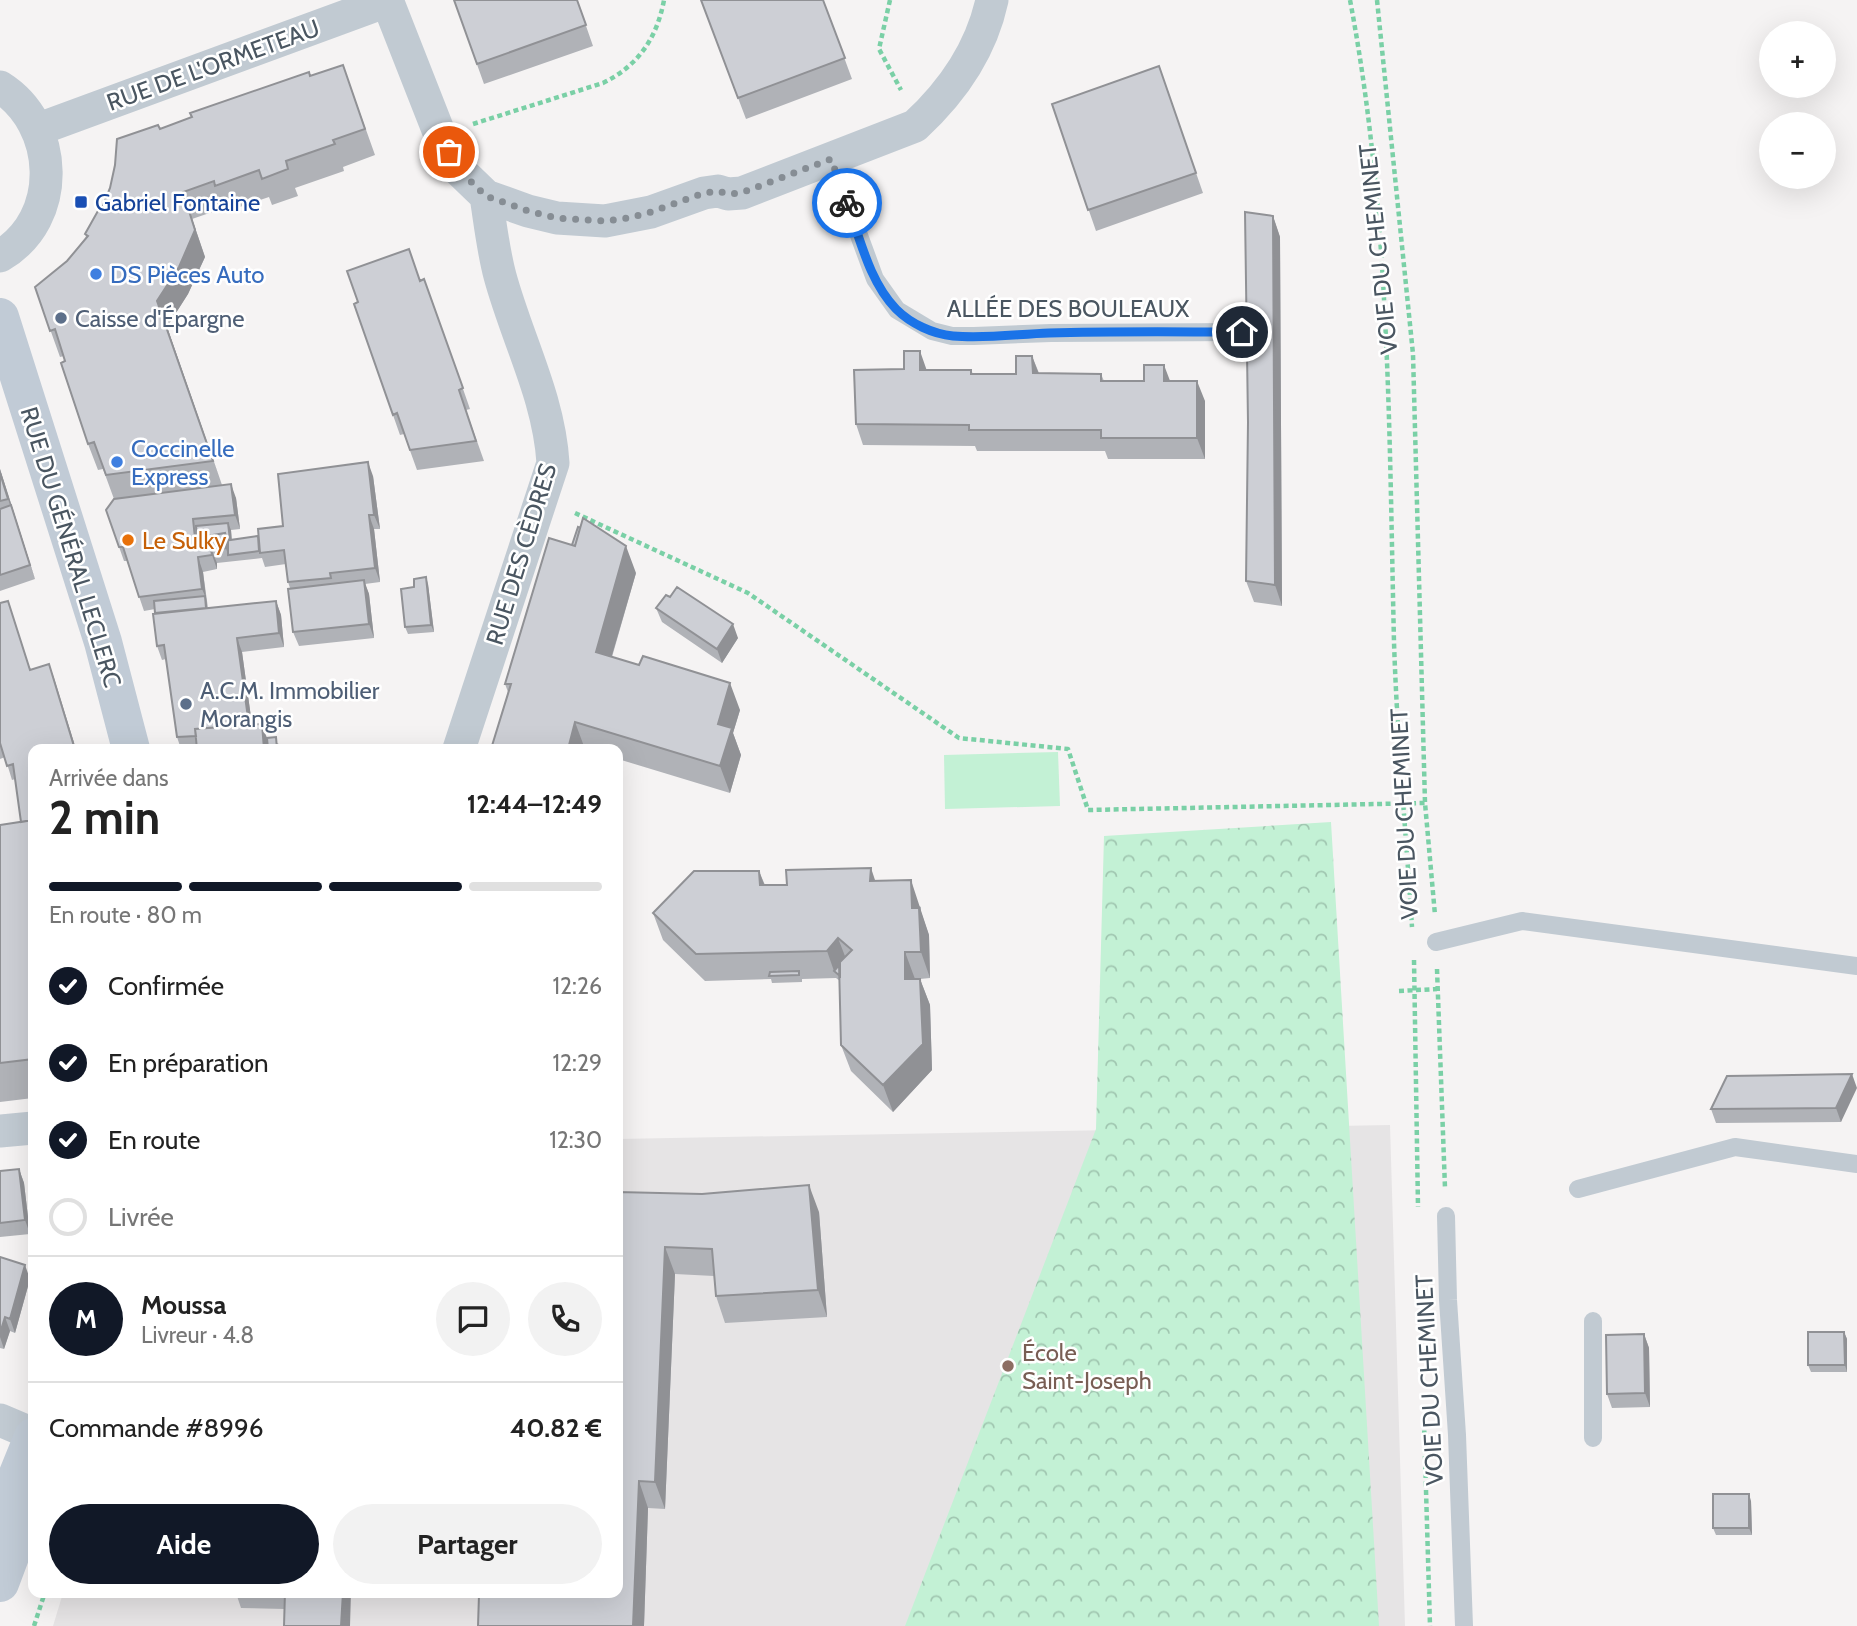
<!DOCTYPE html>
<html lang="fr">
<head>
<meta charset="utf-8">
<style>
	:root { --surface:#fff; --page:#f2f2f2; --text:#222; --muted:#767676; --line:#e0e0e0; --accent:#111827 }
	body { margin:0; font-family:Cabin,sans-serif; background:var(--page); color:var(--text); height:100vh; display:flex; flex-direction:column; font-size:26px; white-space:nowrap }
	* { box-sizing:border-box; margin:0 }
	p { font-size:23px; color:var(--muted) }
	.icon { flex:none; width:38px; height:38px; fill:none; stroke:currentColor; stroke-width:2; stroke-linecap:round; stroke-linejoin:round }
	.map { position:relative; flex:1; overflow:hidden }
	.sheet { position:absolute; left:28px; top:744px; width:595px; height:854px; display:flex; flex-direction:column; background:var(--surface); border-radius:14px; box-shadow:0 7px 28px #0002 }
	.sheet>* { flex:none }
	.controls { position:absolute; left:1759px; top:21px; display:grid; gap:14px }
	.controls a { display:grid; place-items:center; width:77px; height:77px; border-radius:50%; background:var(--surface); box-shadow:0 7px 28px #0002; font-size:35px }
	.pin { position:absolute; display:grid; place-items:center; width:60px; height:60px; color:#fff; margin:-30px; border:4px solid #fff; border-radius:50%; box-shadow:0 2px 7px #0007 }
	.courier { position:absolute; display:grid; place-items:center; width:70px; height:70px; margin:-35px; border:5px solid #1a73e8; border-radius:50%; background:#fff; color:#222; box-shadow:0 2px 9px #0007 }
	.overview em { font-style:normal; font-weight:800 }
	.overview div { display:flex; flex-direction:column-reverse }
	.overview { display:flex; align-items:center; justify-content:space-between; height:119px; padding:0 21px }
	h1 { font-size:46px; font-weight:800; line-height:52px }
	.bar { display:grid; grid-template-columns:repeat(4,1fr); gap:10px 7px; align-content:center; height:84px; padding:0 21px }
	.bar i { height:9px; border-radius:5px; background:var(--line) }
	.bar .selected { background:var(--accent) }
	.bar p { grid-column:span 4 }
	.line { display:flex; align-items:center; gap:18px; padding:0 21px; border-top:2px solid var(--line) }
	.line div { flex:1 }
	.round { display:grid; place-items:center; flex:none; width:74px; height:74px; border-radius:37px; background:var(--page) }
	ol { padding:0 21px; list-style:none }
	li { display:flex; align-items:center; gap:21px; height:77px }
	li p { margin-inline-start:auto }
	li .icon { padding:7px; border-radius:50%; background:var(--accent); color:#fff; stroke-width:4 }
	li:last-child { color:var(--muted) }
	li i { width:38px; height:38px; border:4px solid var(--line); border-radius:50% }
	.cta { display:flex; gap:14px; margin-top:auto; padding:14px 21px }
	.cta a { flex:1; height:80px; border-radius:42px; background:var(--accent); color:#fff; font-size:28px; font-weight:800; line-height:80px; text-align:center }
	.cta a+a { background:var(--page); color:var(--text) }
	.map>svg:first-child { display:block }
</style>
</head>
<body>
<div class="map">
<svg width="1857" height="1626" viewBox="0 0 1857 1626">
	<defs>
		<pattern id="forest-crowns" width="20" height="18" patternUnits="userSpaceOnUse" patternTransform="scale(1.75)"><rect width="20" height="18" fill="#c3f1d5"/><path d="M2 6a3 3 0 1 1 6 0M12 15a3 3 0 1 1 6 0" fill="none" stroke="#a0c6b0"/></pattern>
	</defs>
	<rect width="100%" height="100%" fill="#f5f3f3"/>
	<!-- education -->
	<path fill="#e6e4e5" d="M1390,1125L1405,1626H53L63,1593L618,1592V1139Z"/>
	<!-- forest -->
	<path fill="url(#forest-crowns)" d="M1331,822L1379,1626H905L1096,1129L1104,836Z"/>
	<!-- garden -->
	<path fill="#c3f1d5" d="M1058,752L1060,806L945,809L944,755Z"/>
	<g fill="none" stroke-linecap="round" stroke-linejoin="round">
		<!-- path -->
		<path stroke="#7ad0a6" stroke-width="4.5" stroke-dasharray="5 3.5" stroke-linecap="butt" d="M890,0L879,49L901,90
			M1350,0C1390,211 1389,429 1394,642C1397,737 1406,833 1412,927
			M1377,0L1413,354L1425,803L1435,915
			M473,124L603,83C638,66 657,38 664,0
			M575,513L748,593L959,738L1068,749L1088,810L1425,803
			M1414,960L1418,1207
			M1437,969L1445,1188
			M1399,991L1437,989
			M1424,1422L1430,1626
			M34,1626L45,1592"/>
		<!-- lane -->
		<path stroke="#c1cad2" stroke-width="18" d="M831,159L875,279L897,310L932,331L952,336H974L1051,333L1242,332
			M1436,942L1522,921L1857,966
			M1578,1189L1735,1147L1857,1164
			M1446,1216L1448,1300L1457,1435L1464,1626
			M1593,1438V1321"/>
		<!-- street -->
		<path stroke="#c1cad2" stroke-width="33" d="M387,0L440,135L458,169L486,196L528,211L557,218L605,221L651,212L704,193L718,191L728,194L742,193L915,126C953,91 981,51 992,0
			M0,87C59,124 64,219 0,256
			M39,129L387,1
			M459,749L553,463C549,397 517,339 500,276C493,250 490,222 486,196
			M0,1131L33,1128
			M0,1420L33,1434"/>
		<!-- secondary -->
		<path stroke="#c1cbd6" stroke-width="38" d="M0,317L103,642L131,749
			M0,1518L33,1437
			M0,1583L33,1495"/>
	</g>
	<!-- wall -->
	<path fill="#b0b2b7" d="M454,0H577L593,46L484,84Z
		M701,0H823L852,79L746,119Z
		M343,65L375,155L343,167L344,171L295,188L298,196L272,205L269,197L225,212L224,208L192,219L205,257L188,294L167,327L222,485L236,498L240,529L231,530L232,540L258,536L283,526L373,476L380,529H374L380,582L365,584L369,594L374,638L299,646L293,632L290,588L288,582L286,564L265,567L262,558L217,563V569L203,572L208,608L276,601L281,615L284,647L242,652L252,725L262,724L267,738L279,744V749H181L177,737L166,659L162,660L157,646L155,609L144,611L127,561H124L106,510L114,499L103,469L98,470L88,444L64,356L60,357L35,287L67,261L86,237L85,234L101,210L160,129Z
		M1159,66L1203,193L1096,231L1052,104Z
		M1273,216L1280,237L1282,606L1254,602L1246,581Z
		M421,281L432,300L470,409L466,410L484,461L417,470L404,434L400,435L354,304Z
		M1032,356L1039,373L1101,374L1104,381H1170L1205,401V459H1108L1105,451H977L975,446L863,445L856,424L927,370H971L973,374H1016Z
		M0,469L35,579L0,591Z
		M636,573L612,657L740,710L733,733L741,755L730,793L618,759V749H491L508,692L505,684Z
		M428,584L434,632L408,634L405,627L414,587Z
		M670,597L738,638L722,663L662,622L656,608Z
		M8,601L30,669L54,678L33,749V1098L0,1102V825L21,822L15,779L12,780L5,757L0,759V603Z
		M759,871L765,885L875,881L921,907V912L929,935L930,978L920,979L930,1005L932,1070L893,1112L851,1071L841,1045L840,981L836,978L802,979V982L772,983L771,979L705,981L663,940L653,913Z
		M1852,1074L1841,1122L1716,1123L1711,1109Z
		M19,1169L24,1183L30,1234L0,1237V1171Z
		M618,1192L819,1212L827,1317L725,1323L716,1296L714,1276L675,1274L665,1509L648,1508L644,1626H478L565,1597Z
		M0,1257L30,1279L15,1333L10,1331L4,1349L0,1348Z
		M1844,1332L1847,1339V1372H1811L1808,1365Z
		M1644,1334L1649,1348L1650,1407L1612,1408L1607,1394Z
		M1751,1501L1752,1535H1716L1713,1528Z
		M193,1592H351L285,1609L241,1608L237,1596L194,1594Z"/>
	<!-- shaded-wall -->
	<path fill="#909195" d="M183,192L205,257L188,294L167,327L223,488L157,301Z
		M1273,216L1280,237L1282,606L1275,585Z
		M920,351L927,371L920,370Z
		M1032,356L1040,377L1033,373Z
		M1164,365L1172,386L1164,381Z
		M1197,381L1205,401V459L1197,438Z
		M368,462L373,476L380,529L374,515Z
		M0,469L16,519L35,579L8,499L0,473Z
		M231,484L236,498L240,529L235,515Z
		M369,515L374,529L380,582L375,568Z
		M228,523L231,530L232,547L230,540Z
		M225,533L230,547L228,555L226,548Z
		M626,546L636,573L605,679L596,652Z
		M211,549L217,563V569L212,555Z
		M198,557L203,572L209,623L207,616L205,596L202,589Z
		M426,577L428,584L434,632L431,625Z
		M364,580L369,594L374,638L369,624Z
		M276,601L281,615L284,647L279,633Z
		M733,624L738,638L722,663L717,649Z
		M237,638L242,652L255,746L250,732Z
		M49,664L54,678L76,749H74Z
		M730,683L740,710L733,733L741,755L730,793L720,766L718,724Z
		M575,722L585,749H568Z
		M262,724L269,745L270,749H264Z
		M871,868L880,895L870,881Z
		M759,871L769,897L760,885Z
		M911,880L929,935L930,978L921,952L912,908Z
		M838,938L848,964L834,971L827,951Z
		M905,952L915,979H905Z
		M920,979L930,1005L932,1070L893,1112L883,1085Z
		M1852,1074L1857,1088L1841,1122L1836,1108Z
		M19,1169L24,1183L30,1234L25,1220Z
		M809,1185L819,1212L827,1317L818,1290Z
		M665,1247L675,1274L665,1509L655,1482Z
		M25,1265L30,1279L15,1333L10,1319Z
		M5,1317L10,1331L4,1349L0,1337V1333Z
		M1844,1332L1847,1339V1372L1845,1365Z
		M1644,1334L1649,1348L1650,1407L1645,1393Z
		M639,1481L648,1508L644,1626H633Z
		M1749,1494L1751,1501L1752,1535L1749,1528Z
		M343,1592H351L350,1626H341Z"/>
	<!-- building -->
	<path fill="#cdcfd5" stroke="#909195" stroke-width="2" d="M454,0H577L586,25L477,64Z
		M701,0H823L845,58L738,98Z
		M343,65L365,129L333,140L335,144L286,161L288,169L262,179L259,170L215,186L214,181L183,192L195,230L179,267L157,301L213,461L106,475L94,442L88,444L61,363L65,361L55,329L50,331L35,287L67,261L88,236L85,234L99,209L101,210L110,188L115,165L117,139L158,125L160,129L192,117L190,113L309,72L310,76Z
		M1159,66L1196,173L1088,210L1052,104Z
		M1245,212L1273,216L1275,585L1246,581L1248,422Z
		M409,249L420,281L424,279L463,388L459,390L476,441L410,450L397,413L393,415L354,304L358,302L347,271Z
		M904,351H920V370H971V374H1016V356H1032L1033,373L1101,374V381H1144V365H1164V381H1197V438H1101V430H969V425L856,424L854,370L904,369Z
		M368,462L374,515H369L375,568L330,573L331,578L288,582L284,550L260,553L258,529L283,526L278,474Z
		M0,473L8,499L0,501Z
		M231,484L235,515L193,519L195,538L225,533L226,548L211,549L212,555L198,557L202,589L139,597L123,547H119L106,510L114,499Z
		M11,505L30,565L0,575V509Z
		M583,518L626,546L596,652L639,665L643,656L730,683L718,724L732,728L720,766L575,722L568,749H491L511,684H505L549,538L575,546Z
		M228,523L230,540L258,536L259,551L228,555V540L225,533L197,538L196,526Z
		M578,527L580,528L575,546L572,545Z
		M426,577L431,625L405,627L401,589L414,587V579Z
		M364,580L369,624L293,632L288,589Z
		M677,587L733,624L717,649L656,608L666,595L670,597Z
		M205,596L206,608L155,613L154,601Z
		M8,601L30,670L49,664L73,743L74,749H33V820L21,822L13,764L7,766L0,743V603Z
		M276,601L279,633L237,638L249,725L195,729L196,736L177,737L164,645L157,646L153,614Z
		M262,724L264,749H197L195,729Z
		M276,737L277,749H268L267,738Z
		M33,820V1059L0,1063V825Z
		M871,868L870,881L911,880L912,908H919L921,952H905V979H920L923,1044L883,1085L841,1045L839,963L852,950L838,938L827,951L696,954L653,913L694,871H759L760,885H787L786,870Z
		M840,964V976L834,971Z
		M799,971V975L769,976L770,972Z
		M1852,1074L1836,1108L1711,1109L1727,1076Z
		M19,1169L25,1220L0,1223V1171Z
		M809,1185L818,1290L716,1296L712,1249L665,1247L655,1482L639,1481L633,1626H478L479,1595L565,1597V1592H618V1192L702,1194Z
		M0,1257L25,1265L10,1319L5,1317L0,1333Z
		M1808,1332H1844L1845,1365H1808Z
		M1644,1334L1645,1393L1607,1394L1606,1335Z
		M1713,1494H1749V1528H1713Z
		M285,1592H343L341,1626H284Z"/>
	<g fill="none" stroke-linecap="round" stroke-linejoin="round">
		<!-- done -->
		<path stroke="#868d94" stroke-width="7" stroke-dasharray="0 12.6" d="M449,152L458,169L486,196L528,211L557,218L605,221L628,218L651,212L704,193L718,191L728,194L741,193L831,159L847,203"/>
		<!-- route -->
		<path stroke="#1a73e8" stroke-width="9" d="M847,203C860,238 869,281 896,309C911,324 933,334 953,336C985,339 1018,334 1049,333C1114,331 1178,332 1242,332"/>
	</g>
	<!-- markers -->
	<rect fill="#1a4fb4" stroke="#fff" stroke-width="2.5" x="74" y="195" width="14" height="14" rx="3.5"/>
	<g fill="#3f7fe0" stroke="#fff" stroke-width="2.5">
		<circle cx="96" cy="274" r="7"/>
		<circle cx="117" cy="462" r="7"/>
	</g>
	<g fill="#5c6f8a" stroke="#fff" stroke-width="2.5">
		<circle cx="61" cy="318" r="7"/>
		<circle cx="186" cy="704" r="7"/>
	</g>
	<circle fill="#e8710a" stroke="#fff" stroke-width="2.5" cx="128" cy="540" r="7"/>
	<circle fill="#8d6e63" stroke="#fff" stroke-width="2.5" cx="1008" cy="1366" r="7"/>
	<g text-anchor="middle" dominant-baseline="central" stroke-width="5" stroke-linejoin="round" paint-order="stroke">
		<!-- street labels -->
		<g font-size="24" fill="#4a5661" stroke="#fff">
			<text transform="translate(213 65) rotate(-20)">RUE DE L'ORMETEAU</text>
			<text transform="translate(1378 249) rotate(-96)">VOIE DU CHEMINET</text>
			<text x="1068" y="308">ALLÉE DES BOULEAUX</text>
			<text transform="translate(71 547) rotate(73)">RUE DU GÉNÉRAL LECLERC</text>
			<text transform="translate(521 554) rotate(-73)">RUE DES CÈDRES</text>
			<text transform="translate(1404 814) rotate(-93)">VOIE DU CHEMINET</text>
			<text transform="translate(1429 1380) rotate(-93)">VOIE DU CHEMINET</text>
		</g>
		<!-- transit labels -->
		<g font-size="24" fill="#164399" stroke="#fff" text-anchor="start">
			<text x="95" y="202">Gabriel Fontaine</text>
		</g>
		<!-- shop labels -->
		<g font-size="24" fill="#366cbe" stroke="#fff" text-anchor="start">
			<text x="110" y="274">DS Pièces Auto</text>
			<text x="131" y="448">Coccinelle<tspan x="131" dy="28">Express</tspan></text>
		</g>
		<!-- service labels -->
		<g font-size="24" fill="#4e5e75" stroke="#fff" text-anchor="start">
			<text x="75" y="318">Caisse d'Épargne</text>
			<text x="200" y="690">A.C.M. Immobilier<tspan x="200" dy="28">Morangis</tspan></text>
		</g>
		<!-- food labels -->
		<g font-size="24" fill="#c56008" stroke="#fff" text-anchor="start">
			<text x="142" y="540">Le Sulky</text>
		</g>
		<!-- education labels -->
		<g font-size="24" fill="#785e54" stroke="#fff" text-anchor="start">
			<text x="1022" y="1352">École<tspan x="1022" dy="28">Saint-Joseph</tspan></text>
		</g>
	</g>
</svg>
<div class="controls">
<a>+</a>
<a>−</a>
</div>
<div class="pin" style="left:449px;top:152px;background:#ea580c"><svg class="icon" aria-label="bag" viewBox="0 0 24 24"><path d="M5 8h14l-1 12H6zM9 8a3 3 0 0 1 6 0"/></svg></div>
<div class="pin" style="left:1242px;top:332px;background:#1f2937"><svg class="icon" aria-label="home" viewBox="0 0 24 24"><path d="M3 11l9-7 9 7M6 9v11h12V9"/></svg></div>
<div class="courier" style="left:847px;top:203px"><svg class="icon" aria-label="bike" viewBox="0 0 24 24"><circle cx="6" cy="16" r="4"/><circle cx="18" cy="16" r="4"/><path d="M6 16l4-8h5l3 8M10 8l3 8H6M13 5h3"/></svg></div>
<section class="sheet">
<div class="overview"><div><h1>2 min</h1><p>Arrivée dans</p></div><em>12:44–12:49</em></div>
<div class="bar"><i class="selected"></i><i class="selected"></i><i class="selected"></i><i></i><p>En route · 80 m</p></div>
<ol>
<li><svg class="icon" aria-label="check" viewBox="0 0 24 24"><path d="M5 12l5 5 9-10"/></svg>Confirmée<p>12:26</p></li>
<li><svg class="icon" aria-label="check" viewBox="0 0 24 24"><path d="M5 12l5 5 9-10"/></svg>En préparation<p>12:29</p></li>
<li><svg class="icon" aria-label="check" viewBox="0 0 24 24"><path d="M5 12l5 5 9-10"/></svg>En route<p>12:30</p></li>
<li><i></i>Livrée</li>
</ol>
<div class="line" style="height:126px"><b class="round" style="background:var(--accent);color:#fff">M</b><div><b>Moussa</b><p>Livreur · 4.8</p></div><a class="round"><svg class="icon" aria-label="chat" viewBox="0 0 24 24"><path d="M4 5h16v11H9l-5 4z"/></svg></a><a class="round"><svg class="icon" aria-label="phone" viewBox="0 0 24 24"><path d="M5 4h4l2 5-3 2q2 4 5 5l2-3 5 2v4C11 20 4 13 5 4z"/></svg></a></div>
<div class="line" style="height:91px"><div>Commande #8996</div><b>40.82 €</b></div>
<div class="cta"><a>Aide</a><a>Partager</a></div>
</section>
</div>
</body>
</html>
